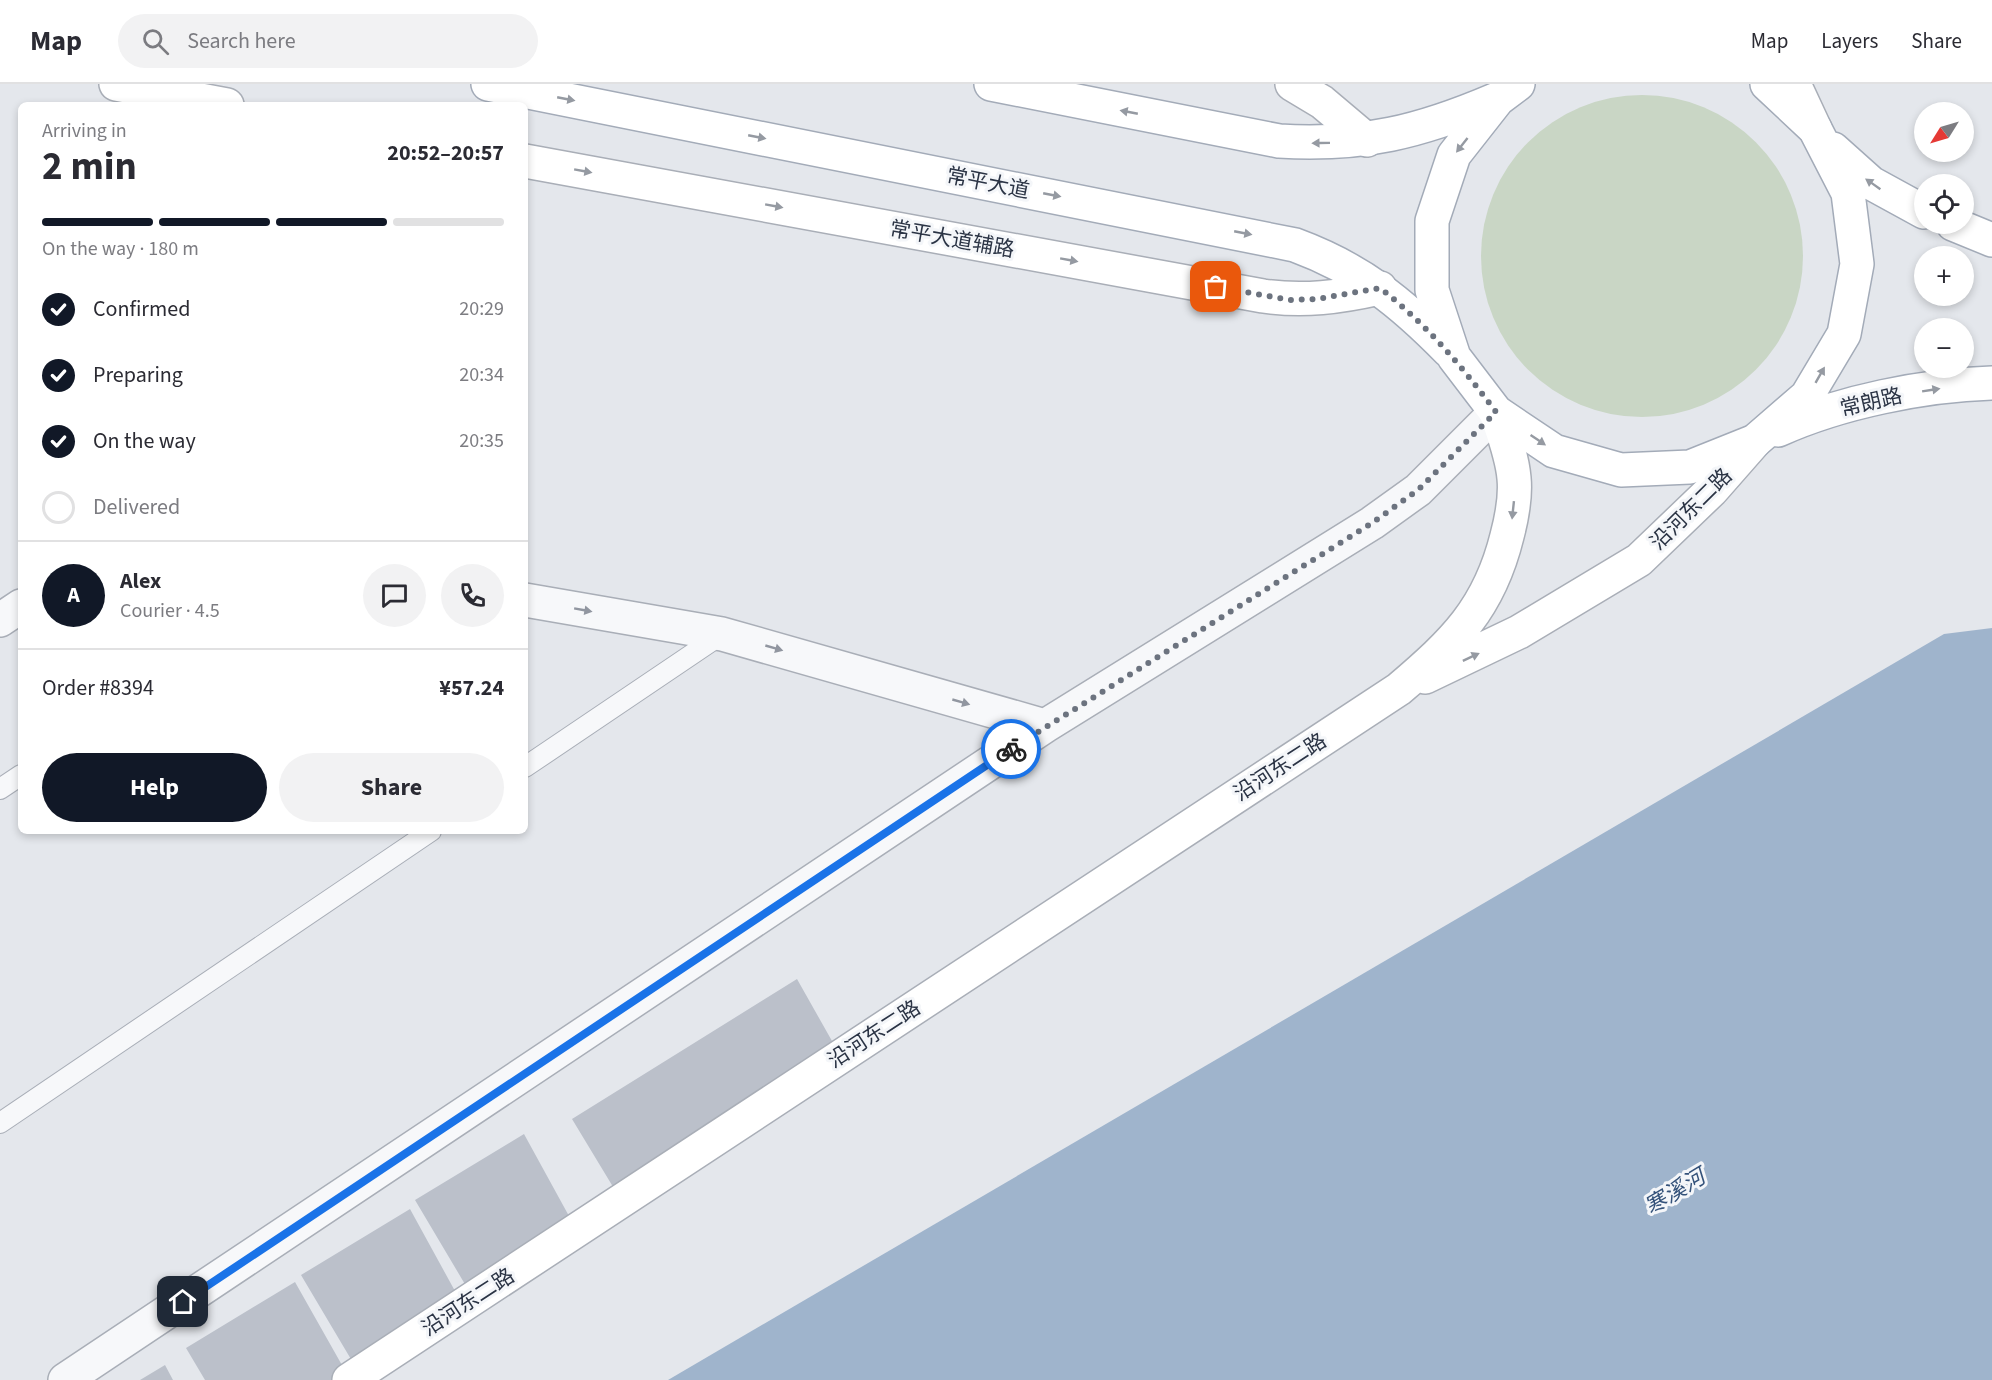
<!DOCTYPE html>
<html lang="en">
<head>
<meta charset="utf-8">
<style>
	:root { --surface:#fff; --page:#f2f2f3; --text:#2b2b33; --muted:#7c7c81; --line:#e1e1e2; --accent:#111827 }
	body { margin:0; font-family:"Source Sans 3","Noto Sans SC",sans-serif; background:var(--page); color:var(--text); height:100vh; display:flex; flex-direction:column; font-size:22px; white-space:nowrap }
	* { box-sizing:border-box; margin:0 }
	p { font-size:20px; color:var(--muted) }
	.icon { flex:none; width:33px; height:33px; fill:none; stroke:currentColor; stroke-width:2; stroke-linecap:round; stroke-linejoin:round }
	.map { position:relative; flex:1; overflow:hidden }
	.side { position:absolute; left:18px; top:18px; width:510px; height:732px; display:flex; flex-direction:column; background:var(--surface); border-radius:9px; box-shadow:0 3px 9px #0003 }
	.side>* { flex:none }
	.needle { width:39px; rotate:233deg }
	.fabs { position:absolute; left:1914px; top:18px; display:grid; gap:12px }
	.fabs a { display:grid; place-items:center; width:60px; height:60px; border-radius:50%; background:var(--surface); box-shadow:0 3px 9px #0003; font-size:30px }
	.pin { position:absolute; display:grid; place-items:center; width:51px; height:51px; color:#fff; margin:-26px; border-radius:12px; box-shadow:0 3px 9px #0006 }
	.courier { position:absolute; display:grid; place-items:center; width:60px; height:60px; margin:-30px; border:4px solid #1a73e8; border-radius:50%; background:#fff; color:#222; box-shadow:0 2px 8px #0007 }
	.headline em { font-style:normal; font-weight:700 }
	.headline div { display:flex; flex-direction:column-reverse }
	.headline { display:flex; align-items:center; justify-content:space-between; height:102px; padding:0 24px }
	h1 { font-size:39px; font-weight:700; line-height:45px }
	.bar { display:grid; grid-template-columns:repeat(4,1fr); gap:9px 6px; align-content:center; height:72px; padding:0 24px }
	.bar i { height:8px; border-radius:4px; background:var(--line) }
	.bar .current { background:var(--accent) }
	.bar p { grid-column:span 4 }
	.line { display:flex; align-items:center; gap:15px; padding:0 24px; border-top:2px solid var(--line) }
	.line div { flex:1 }
	.round { display:grid; place-items:center; flex:none; width:63px; height:63px; border-radius:32px; background:var(--page) }
	ol { padding:0 24px; list-style:none }
	li { display:flex; align-items:center; gap:18px; height:66px }
	li p { margin-inline-start:auto }
	li .icon { padding:6px; border-radius:50%; background:var(--accent); color:#fff; stroke-width:4 }
	li:last-child { color:var(--muted) }
	li i { width:33px; height:33px; border:3px solid var(--line); border-radius:50% }
	.action { display:flex; gap:12px; margin-top:auto; padding:12px 24px }
	.action a { flex:1; height:69px; border-radius:36px; background:var(--accent); color:#fff; font-size:24px; font-weight:700; line-height:69px; text-align:center }
	.action a+a { background:var(--page); color:var(--text) }
	header { display:flex; align-items:center; gap:36px; box-sizing:border-box; height:84px; padding:0 30px; background:var(--surface); border-bottom:2px solid var(--line) }
	header strong { font-size:28px }
	nav { display:flex; gap:33px; margin-inline-start:auto; font-size:21px }
	.search { width:420px; height:54px; background:var(--page); display:flex; align-items:center; gap:15px; box-sizing:border-box; padding:0 21px; border-radius:33px; color:var(--muted); font-size:22px }
	.map>svg:first-child { display:block }
</style>
</head>
<body>
<header>
<strong>Map</strong>
<div class="search"><svg class="icon" aria-label="search" viewBox="0 0 24 24"><circle cx="10" cy="10" r="6"/><path d="M15 15l6 6"/></svg>Search here</div>
<nav><a>Map</a><a>Layers</a><a>Share</a></nav>
</header>
<div class="map">
<svg width="1992" height="1296" viewBox="0 0 1992 1296">
	<rect width="100%" height="100%" fill="#e4e7ec"/>
	<!-- green -->
	<path fill="#c9d6c5" d="M1481 172a161 161 0 1 1 322 0a161 161 0 1 1-322 0Z"/>
	<!-- water -->
	<path fill="#9fb4cc" d="M1992,544V1296H668L1944,550Z"/>
	<!-- building -->
	<path fill="#bbc0ca" d="M797,895L845,980L627,1126L572,1035Z
		M524,1050L575,1143L469,1207L415,1116Z
		M410,1125L461,1218L355,1282L301,1191Z
		M295,1198L347,1290L337,1296H205L186,1264Z
		M165,1281L173,1296H140Z"/>
	<g fill="none" stroke-linecap="round" stroke-linejoin="round">
		<!-- lane casing -->
		<g stroke="#a9aeb7" stroke-width="22">
			<path id="lane" d="M525,683L722,550
				M0,705L21,691
				M0,1039L431,747"/>
		</g>
		<!-- street casing -->
		<g stroke="#a9aeb7" stroke-width="36">
			<path id="street" d="M525,516L722,550L1045,642
				M0,536L21,522
				M65,1296L1045,642L1372,439L1418,406L1496,328"/>
		</g>
		<!-- secondary casing -->
		<g stroke="#a9aeb7" stroke-width="36">
			<path id="secondary" d="M116,0L227,21
				M1292,0L1322,18L1367,56
				M1794,0L1815,45
				M525,77L1263,212C1304,218 1340,213 1380,204
				M1425,593L1519,548L1639,476L1712,406L1755,357
				M349,1296L1399,605C1454,558 1489,525 1507,452C1512,433 1516,414 1514,394C1512,371 1503,349 1496,328"/>
		</g>
		<!-- primary casing -->
		<g stroke="#a3abb8" stroke-width="36">
			<path id="primary" d="M488,0L1295,161C1360,185 1401,218 1449,267
				M991,0L1279,57C1363,62 1420,48 1497,15
				M1518,0L1498,15L1454,71L1432,137V206L1454,273L1496,328L1554,367L1621,386L1690,383L1755,357L1807,312L1844,250L1857,180L1848,109L1815,45L1767,0
				M160,8L162,0
				M1833,65L1871,99L1924,128
				M1953,140L1992,156
				M1778,346C1840,318 1924,301 1992,299"/>
		</g>
		<!-- lane -->
		<use href="#lane" stroke="#f7f8fa" stroke-width="20"/>
		<!-- street -->
		<use href="#street" stroke="#f7f8fa" stroke-width="33"/>
		<!-- secondary -->
		<use href="#secondary" stroke="#fff" stroke-width="33"/>
		<!-- primary -->
		<use href="#primary" stroke="#fff" stroke-width="33"/>
	</g>
	<!-- one-way arrows -->
	<defs><path id="oneway-solid" d="M-6-.8H1V-3.2L6.5 0L1 3.2V.8H-6Z" transform="scale(1.5)"/></defs>
	<g fill="#959aa2">
		<use href="#oneway-solid" transform="translate(566 15) rotate(11)"/>
		<use href="#oneway-solid" transform="translate(1129 28) rotate(-169)"/>
		<use href="#oneway-solid" transform="translate(757 53) rotate(11)"/>
		<use href="#oneway-solid" transform="translate(1321 59) rotate(179)"/>
		<use href="#oneway-solid" transform="translate(1462 61) rotate(128)"/>
		<use href="#oneway-solid" transform="translate(583 87) rotate(10)"/>
		<use href="#oneway-solid" transform="translate(1873 100) rotate(-145)"/>
		<use href="#oneway-solid" transform="translate(1052 111) rotate(11)"/>
		<use href="#oneway-solid" transform="translate(774 122) rotate(10)"/>
		<use href="#oneway-solid" transform="translate(1243 149) rotate(11)"/>
		<use href="#oneway-solid" transform="translate(1069 176) rotate(10)"/>
		<use href="#oneway-solid" transform="translate(1820 291) rotate(-60)"/>
		<use href="#oneway-solid" transform="translate(1931 306) rotate(-9)"/>
		<use href="#oneway-solid" transform="translate(1538 356) rotate(34)"/>
		<use href="#oneway-solid" transform="translate(1513 426) rotate(96)"/>
		<use href="#oneway-solid" transform="translate(1471 573) rotate(-25)"/>
	</g>
	<g fill="#9196a0">
		<use href="#oneway-solid" transform="translate(583 526) rotate(10)"/>
		<use href="#oneway-solid" transform="translate(774 564) rotate(16)"/>
		<use href="#oneway-solid" transform="translate(961 618) rotate(16)"/>
	</g>
	<g fill="none" stroke-linecap="round" stroke-linejoin="round">
		<!-- done -->
		<path stroke="#6c737f" stroke-width="6" stroke-dasharray="0 10.8" d="M1011,665L1372,439L1418,406L1496,328C1461,281 1426,240 1380,204L1317,215L1291,216L1216,203"/>
		<!-- route -->
		<path stroke="#1a73e8" stroke-width="8" d="M183,1218L1011,665"/>
	</g>
	<g text-anchor="middle" dominant-baseline="central" stroke-width="6" stroke-linejoin="round" paint-order="stroke">
		<!-- street labels -->
		<g font-size="21" fill="#2b3445" stroke="#f4f6f9">
			<text transform="translate(988 99) rotate(11)">常平大道</text>
			<text transform="translate(952 155) rotate(10)">常平大道辅路</text>
			<text transform="translate(1871 318) rotate(-13)">常朗路</text>
			<text transform="translate(1691 425) rotate(-45)">沿河东二路</text>
			<text transform="translate(1280 683) rotate(-33)">沿河东二路</text>
			<text transform="translate(874 950) rotate(-33)">沿河东二路</text>
			<text transform="translate(468 1218) rotate(-33)">沿河东二路</text>
		</g>
		<!-- water labels -->
		<g font-size="22" font-style="italic" fill="#34527a" stroke="#f4f6f9">
			<text transform="translate(1675 1108) rotate(-31)">寒溪河</text>
		</g>
	</g>
</svg>
<div class="fabs">
<a><svg class="needle" viewBox="-14 -14 28 28"><path d="M0-13l5 13h-10z" fill="#e53935"/><path d="M0 13l5-13h-10z" fill="#7c7c81"/></svg></a>
<a><svg class="icon" aria-label="locate" viewBox="0 0 24 24"><circle cx="12" cy="12" r="6"/><path d="M12 2v4M12 18v4M2 12h4M18 12h4"/></svg></a>
<a>+</a>
<a>−</a>
</div>
<div class="pin" style="left:1216px;top:203px;background:#ea580c"><svg class="icon" aria-label="bag" viewBox="0 0 24 24"><path d="M5 8h14l-1 12H6zM9 8a3 3 0 0 1 6 0"/></svg></div>
<div class="pin" style="left:183px;top:1218px;background:#1f2937"><svg class="icon" aria-label="home" viewBox="0 0 24 24"><path d="M3 11l9-7 9 7M6 9v11h12V9"/></svg></div>
<div class="courier" style="left:1011px;top:665px"><svg class="icon" aria-label="bike" viewBox="0 0 24 24"><circle cx="6" cy="16" r="4"/><circle cx="18" cy="16" r="4"/><path d="M6 16l4-8h5l3 8M10 8l3 8H6M13 5h3"/></svg></div>
<section class="side">
<div class="headline"><div><h1>2 min</h1><p>Arriving in</p></div><em>20:52–20:57</em></div>
<div class="bar"><i class="current"></i><i class="current"></i><i class="current"></i><i></i><p>On the way · 180 m</p></div>
<ol>
<li><svg class="icon" aria-label="check" viewBox="0 0 24 24"><path d="M5 12l5 5 9-10"/></svg>Confirmed<p>20:29</p></li>
<li><svg class="icon" aria-label="check" viewBox="0 0 24 24"><path d="M5 12l5 5 9-10"/></svg>Preparing<p>20:34</p></li>
<li><svg class="icon" aria-label="check" viewBox="0 0 24 24"><path d="M5 12l5 5 9-10"/></svg>On the way<p>20:35</p></li>
<li><i></i>Delivered</li>
</ol>
<div class="line" style="height:108px"><b class="round" style="background:var(--accent);color:#fff">A</b><div><b>Alex</b><p>Courier · 4.5</p></div><a class="round"><svg class="icon" aria-label="chat" viewBox="0 0 24 24"><path d="M4 5h16v11H9l-5 4z"/></svg></a><a class="round"><svg class="icon" aria-label="phone" viewBox="0 0 24 24"><path d="M5 4h4l2 5-3 2q2 4 5 5l2-3 5 2v4C11 20 4 13 5 4z"/></svg></a></div>
<div class="line" style="height:78px"><div>Order #8394</div><b>¥57.24</b></div>
<div class="action"><a>Help</a><a>Share</a></div>
</section>
</div>
</body>
</html>
